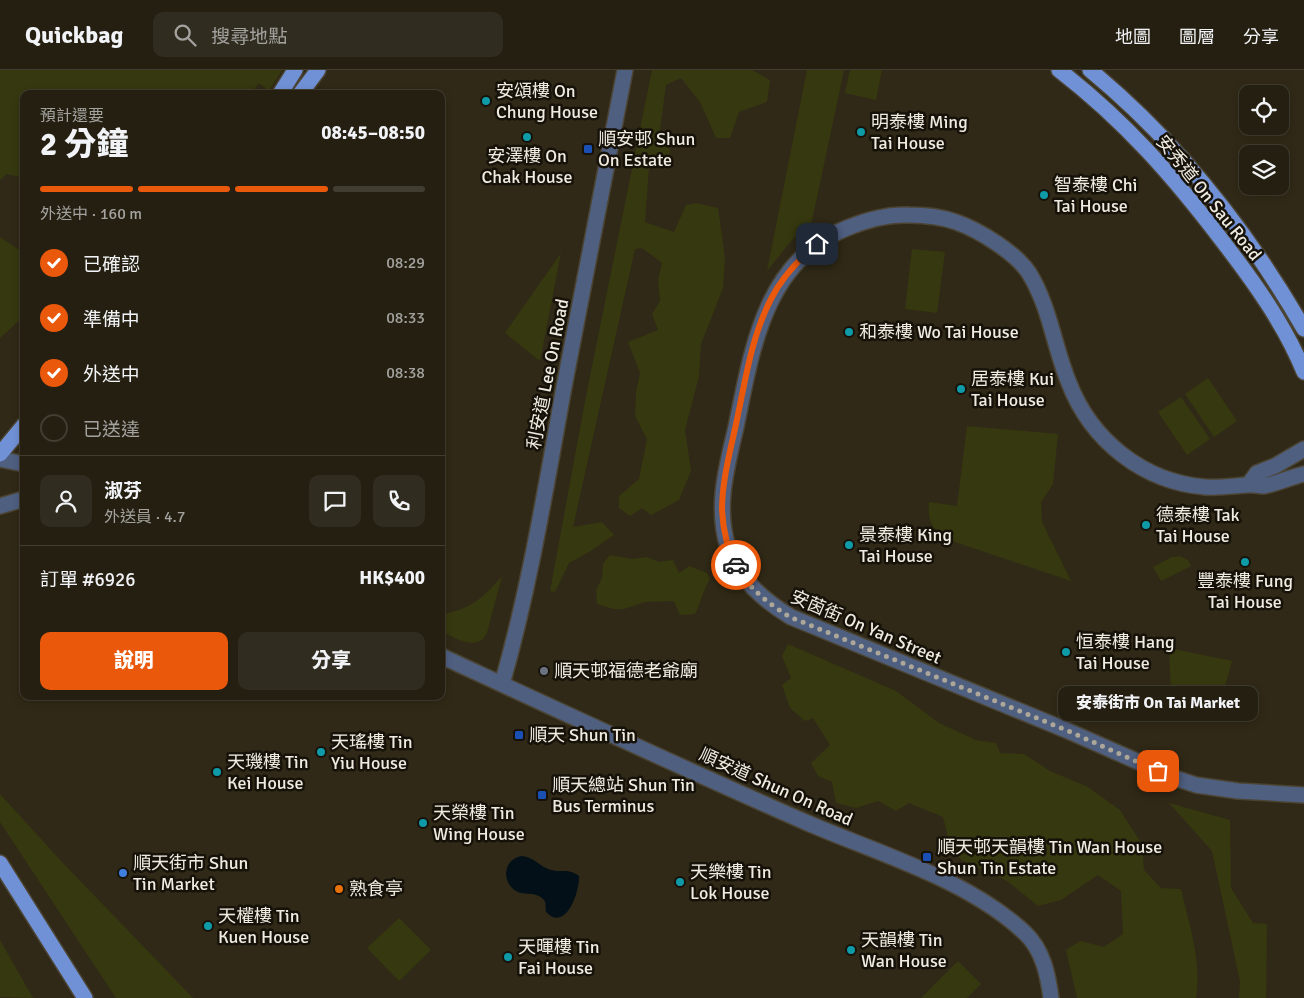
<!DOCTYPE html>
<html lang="zh-TW">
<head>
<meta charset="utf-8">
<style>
	:root { --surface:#241f11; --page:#302c1f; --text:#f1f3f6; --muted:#a3a29f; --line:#413d31; --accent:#ea580c }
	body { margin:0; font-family:Signika,"Noto Sans TC",sans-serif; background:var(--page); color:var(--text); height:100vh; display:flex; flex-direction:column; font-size:19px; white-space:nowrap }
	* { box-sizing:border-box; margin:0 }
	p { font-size:16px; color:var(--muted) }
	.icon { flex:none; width:28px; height:28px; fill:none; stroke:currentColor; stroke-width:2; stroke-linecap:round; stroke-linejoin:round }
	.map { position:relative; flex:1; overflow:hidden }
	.drawer { position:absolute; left:20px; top:20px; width:425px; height:610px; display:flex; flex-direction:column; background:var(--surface); border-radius:10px; box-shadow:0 2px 8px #0003,0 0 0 1px var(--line) }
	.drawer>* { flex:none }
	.controls { position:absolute; left:1239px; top:15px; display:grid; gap:10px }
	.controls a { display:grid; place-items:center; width:50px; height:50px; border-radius:10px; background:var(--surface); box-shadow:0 2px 8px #0003,0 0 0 1px var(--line); font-size:25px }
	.pin { position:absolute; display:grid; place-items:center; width:42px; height:42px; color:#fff; margin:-21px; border-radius:10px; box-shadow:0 2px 8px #0006 }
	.courier { position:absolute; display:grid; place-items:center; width:50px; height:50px; margin:-25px; border:4px solid #ea580c; border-radius:50%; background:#fff; color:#222; box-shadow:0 1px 6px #0007 }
	.bubble { position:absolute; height:35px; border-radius:10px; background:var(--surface); box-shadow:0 2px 8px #0003,0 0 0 1px var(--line); font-size:16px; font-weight:800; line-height:35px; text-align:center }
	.head em { font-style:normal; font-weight:800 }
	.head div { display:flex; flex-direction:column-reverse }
	.head { display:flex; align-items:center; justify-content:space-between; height:85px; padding:0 20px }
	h1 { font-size:32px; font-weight:800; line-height:38px }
	.bar { display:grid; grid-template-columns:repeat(4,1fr); gap:8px 5px; align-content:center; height:60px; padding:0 20px }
	.bar i { height:6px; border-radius:4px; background:var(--line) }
	.bar .on { background:var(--accent) }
	.bar p { grid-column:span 4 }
	.line { display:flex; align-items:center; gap:12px; padding:0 20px; border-top:1px solid var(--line) }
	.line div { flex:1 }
	.round { display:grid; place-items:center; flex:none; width:52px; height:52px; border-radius:10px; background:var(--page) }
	ol { padding:0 20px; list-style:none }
	li { display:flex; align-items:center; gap:15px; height:55px }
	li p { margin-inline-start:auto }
	li .icon { padding:5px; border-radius:50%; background:var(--accent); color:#fff; stroke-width:4 }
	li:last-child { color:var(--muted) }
	li i { width:28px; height:28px; border:2px solid var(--line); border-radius:50% }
	.button { display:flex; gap:10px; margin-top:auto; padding:10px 20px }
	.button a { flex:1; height:58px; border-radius:10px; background:var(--accent); color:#fff; font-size:20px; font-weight:800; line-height:58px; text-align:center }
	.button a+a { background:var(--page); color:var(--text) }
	header { display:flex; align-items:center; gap:30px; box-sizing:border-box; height:70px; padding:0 25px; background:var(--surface); border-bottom:1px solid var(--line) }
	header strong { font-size:24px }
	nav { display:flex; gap:28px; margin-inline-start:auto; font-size:18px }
	.search { width:350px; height:45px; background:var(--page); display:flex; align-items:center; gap:12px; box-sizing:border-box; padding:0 18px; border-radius:10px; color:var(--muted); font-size:19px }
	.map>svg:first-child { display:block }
</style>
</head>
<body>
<header>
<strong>Quickbag</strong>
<div class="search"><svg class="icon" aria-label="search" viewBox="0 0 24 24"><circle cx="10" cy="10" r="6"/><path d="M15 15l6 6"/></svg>搜尋地點</div>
<nav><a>地圖</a><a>圖層</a><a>分享</a></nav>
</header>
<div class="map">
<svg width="1304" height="928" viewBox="0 0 1304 928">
	<rect width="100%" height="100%" fill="#302917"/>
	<!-- green -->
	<path fill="#36380f" d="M0,0H282L269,21L259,13L250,24H24V108L7,104L0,110Z
		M652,0H752L770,10L767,32L739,42L730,68H716L700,32L681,8L666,15L659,68L670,77L669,90L649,98L645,152L674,162L686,135L696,133L718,138L725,188L723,218L701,274L699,306L685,360L691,401L679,430L651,445L642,438L630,446L619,438V426L639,409L647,369L635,346L636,322L640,303L628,272L658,260L652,244L660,231L658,210L662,193L642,178L635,179L573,457L602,452L614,465L589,482L569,493L555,522L550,521L586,326Z
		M807,0H844L812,151L792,170L767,201Z
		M850,0H882L876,30L845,23Z
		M0,167L24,183V246L0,268Z
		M912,179L945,182L937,243L905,239Z
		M561,183L540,291L505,263Z
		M1208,308L1237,351L1214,367L1185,324Z
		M1181,327L1210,369L1187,385L1158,342Z
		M967,356L1058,364L1053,414L1041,432L1042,452L1071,511L955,472C935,462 927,456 929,432L957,436Z
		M610,485L632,489L647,487L659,492L673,490L679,503L689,496L707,503L710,509C703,520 701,532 695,544L680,545L674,531L645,532L624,539H613L597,534L596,520L602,508L603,494Z
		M1180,486L1188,490L1191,496L1161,511L1153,497L1172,487Z
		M502,506L487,563L483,569C470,579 454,567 441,561V545C472,538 482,529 502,506Z
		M788,574L896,621L939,653L976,670L996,673L1000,683L1024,684L1050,701L1088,717L1120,740L1142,774L1144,800L1161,818L1181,819C1189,854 1202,892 1196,928H1077L1066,880L1080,871L1104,877L1123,864L1121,821L1098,805L1061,830L1038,836L1007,811L963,791L951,780L943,747L909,733L896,741L878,731L856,738L836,733L832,712L818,706L811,693L830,675L813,648L805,651L790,638L782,615L791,608L782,586Z
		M1169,578L1232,591L1216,649L1151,634V624L1171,623Z
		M0,724L62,792L193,928H116L0,752Z
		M1169,733L1230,750L1231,818L1253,853L1267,854L1266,928H1239L1240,911L1212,781Z
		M399,848L431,880L399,911L367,878Z
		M0,870L33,928L0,927Z
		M958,891L981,914L967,928H921Z"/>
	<!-- water -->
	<path fill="#031018" d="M522,786C534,787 540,797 551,800C562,803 567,798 579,806C580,821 566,863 546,842C545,836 547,832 542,828C534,821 524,826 516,821C501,812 503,789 522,786Z"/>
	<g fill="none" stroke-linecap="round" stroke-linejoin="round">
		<!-- minor casing -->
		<g stroke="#4b4433" stroke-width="18">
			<path id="minor" d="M0,389L24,394
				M1304,404C1290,407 1277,414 1263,416C1258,416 1253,414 1247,415C1233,416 1219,418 1205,417C1143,412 1091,370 1069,313C1054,277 1050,237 1029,203C1016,183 979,160 956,152C942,147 924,145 909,145C888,144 866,150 847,158C764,191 752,280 736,357C727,396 715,437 728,477C739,509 763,530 791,547L1066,660L1175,708L1196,715L1238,721L1304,725
				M1249,414L1257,403L1275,396L1304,379
				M0,436L24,429
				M441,586C564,643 686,700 810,754C880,784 969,810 1025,863C1043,880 1048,905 1051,928
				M502,614C530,516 546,416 564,317C584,211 605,106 625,0"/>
		</g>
		<!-- major casing -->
		<g stroke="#4b4433" stroke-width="18">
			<path id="major" d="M1059,0C1125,51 1174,107 1224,173C1254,212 1285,255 1304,302
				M1090,0C1176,71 1248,162 1304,259
				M280,24L295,0
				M300,24L318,0
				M0,384L24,355
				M0,793L85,928"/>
		</g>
		<!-- minor -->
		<use href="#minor" stroke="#4f5f80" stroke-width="15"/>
		<!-- major -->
		<use href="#major" stroke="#7191d6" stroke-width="15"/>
	</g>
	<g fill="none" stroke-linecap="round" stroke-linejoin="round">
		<!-- done -->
		<path stroke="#ada79a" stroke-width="5" stroke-dasharray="0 9" d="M736,495C748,518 769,534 790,547L1066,660L1158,701"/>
		<!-- route -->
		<path stroke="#ea580c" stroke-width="6" d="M736,495C727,478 723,460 722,440C722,411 730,382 736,354C745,313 751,267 771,229C782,207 798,190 817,174"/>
	</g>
	<!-- markers -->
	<g fill="#0f9aa8" stroke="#16120a" stroke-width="2">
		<circle cx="486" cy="31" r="5"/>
		<circle cx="861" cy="62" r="5"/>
		<circle cx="527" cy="67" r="5"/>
		<circle cx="1044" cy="125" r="5"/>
		<circle cx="849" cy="262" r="5"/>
		<circle cx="961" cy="319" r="5"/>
		<circle cx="1146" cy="455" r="5"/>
		<circle cx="849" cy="475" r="5"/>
		<circle cx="1245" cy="492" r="5"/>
		<circle cx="1066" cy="582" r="5"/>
		<circle cx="321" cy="682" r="5"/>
		<circle cx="217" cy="702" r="5"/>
		<circle cx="423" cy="753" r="5"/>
		<circle cx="680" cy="812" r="5"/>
		<circle cx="208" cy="856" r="5"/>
		<circle cx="851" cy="880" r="5"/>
		<circle cx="508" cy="887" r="5"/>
	</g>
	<g fill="#1a4fb4" stroke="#16120a" stroke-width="2">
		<rect x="583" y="74" width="10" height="10" rx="2.5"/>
		<rect x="514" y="660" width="10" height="10" rx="2.5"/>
		<rect x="537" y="720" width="10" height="10" rx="2.5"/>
		<rect x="922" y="782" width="10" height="10" rx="2.5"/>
	</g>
	<circle fill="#6b7280" stroke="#16120a" stroke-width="2" cx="544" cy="601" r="5"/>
	<circle fill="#3f7fe0" stroke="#16120a" stroke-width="2" cx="123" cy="803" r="5"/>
	<circle fill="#e8710a" stroke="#16120a" stroke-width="2" cx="339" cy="819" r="5"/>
	<g text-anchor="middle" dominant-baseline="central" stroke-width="5" stroke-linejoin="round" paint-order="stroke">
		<!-- poi labels -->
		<g font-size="18" fill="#f0ebe0" stroke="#16120a" text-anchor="start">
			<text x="496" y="21">安頌樓 On<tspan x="496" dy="21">Chung House</tspan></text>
			<text x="871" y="52">明泰樓 Ming<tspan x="871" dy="21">Tai House</tspan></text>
			<text x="598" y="69">順安邨 Shun<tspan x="598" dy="21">On Estate</tspan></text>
			<text x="527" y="86" text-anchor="middle">安澤樓 On<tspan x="527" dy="21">Chak House</tspan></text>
			<text x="1054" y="115">智泰樓 Chi<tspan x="1054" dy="21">Tai House</tspan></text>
			<text x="859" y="262">和泰樓 Wo Tai House</text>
			<text x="971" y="309">居泰樓 Kui<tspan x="971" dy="21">Tai House</tspan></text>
			<text x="1156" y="445">德泰樓 Tak<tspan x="1156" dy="21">Tai House</tspan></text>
			<text x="859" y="465">景泰樓 King<tspan x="859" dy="21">Tai House</tspan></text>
			<text x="1245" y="511" text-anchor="middle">豐泰樓 Fung<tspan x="1245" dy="21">Tai House</tspan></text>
			<text x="1076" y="572">恒泰樓 Hang<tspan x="1076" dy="21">Tai House</tspan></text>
			<text x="554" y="601">順天邨福德老爺廟</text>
			<text x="529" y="665">順天 Shun Tin</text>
			<text x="331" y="672">天瑤樓 Tin<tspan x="331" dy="21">Yiu House</tspan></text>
			<text x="227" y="692">天璣樓 Tin<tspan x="227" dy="21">Kei House</tspan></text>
			<text x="552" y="715">順天總站 Shun Tin<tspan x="552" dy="21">Bus Terminus</tspan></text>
			<text x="433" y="743">天榮樓 Tin<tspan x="433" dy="21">Wing House</tspan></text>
			<text x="937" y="777">順天邨天韻樓 Tin Wan House<tspan x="937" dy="21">Shun Tin Estate</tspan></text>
			<text x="133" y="793">順天街市 Shun<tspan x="133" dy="21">Tin Market</tspan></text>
			<text x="690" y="802">天樂樓 Tin<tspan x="690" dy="21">Lok House</tspan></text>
			<text x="349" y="819">熟食亭</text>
			<text x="218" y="846">天權樓 Tin<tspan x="218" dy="21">Kuen House</tspan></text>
			<text x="861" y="870">天韻樓 Tin<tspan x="861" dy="21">Wan House</tspan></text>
			<text x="518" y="877">天暉樓 Tin<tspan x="518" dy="21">Fai House</tspan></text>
		</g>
		<!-- street labels -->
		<g font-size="18" fill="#f0ebe0" stroke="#16120a">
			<text transform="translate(1209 128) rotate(51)">安秀道 On Sau Road</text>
			<text transform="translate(548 304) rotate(-79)">利安道 Lee On Road</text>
			<text transform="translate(866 557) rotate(23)">安茵街 On Yan Street</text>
			<text transform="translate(776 717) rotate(24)">順安道 Shun On Road</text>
		</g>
	</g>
</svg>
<div class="controls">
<a><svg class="icon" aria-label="locate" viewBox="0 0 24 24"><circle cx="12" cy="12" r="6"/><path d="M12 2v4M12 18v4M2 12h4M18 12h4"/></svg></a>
<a><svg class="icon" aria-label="layers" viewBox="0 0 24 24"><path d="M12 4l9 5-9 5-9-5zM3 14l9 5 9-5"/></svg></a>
</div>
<div class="pin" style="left:1158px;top:701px;background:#ea580c"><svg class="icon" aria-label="bag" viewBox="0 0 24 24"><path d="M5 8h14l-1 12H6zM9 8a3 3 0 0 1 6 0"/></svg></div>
<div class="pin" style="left:817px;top:174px;background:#1f2937"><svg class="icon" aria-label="home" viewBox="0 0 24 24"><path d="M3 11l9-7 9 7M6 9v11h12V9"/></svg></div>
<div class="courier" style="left:736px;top:495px"><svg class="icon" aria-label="car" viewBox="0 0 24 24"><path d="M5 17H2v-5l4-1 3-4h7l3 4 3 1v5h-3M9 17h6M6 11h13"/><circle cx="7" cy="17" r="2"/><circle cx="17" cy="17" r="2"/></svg></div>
<div class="bubble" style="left:1058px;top:616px;width:200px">安泰街市 On Tai Market</div>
<section class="drawer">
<div class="head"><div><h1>2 分鐘</h1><p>預計還要</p></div><em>08:45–08:50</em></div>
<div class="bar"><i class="on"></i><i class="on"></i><i class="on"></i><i></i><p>外送中 · 160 m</p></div>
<ol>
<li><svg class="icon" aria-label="check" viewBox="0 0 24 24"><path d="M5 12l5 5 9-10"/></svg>已確認<p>08:29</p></li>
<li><svg class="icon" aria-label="check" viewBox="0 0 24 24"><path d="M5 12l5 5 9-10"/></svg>準備中<p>08:33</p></li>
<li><svg class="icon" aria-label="check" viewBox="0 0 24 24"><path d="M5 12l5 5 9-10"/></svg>外送中<p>08:38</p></li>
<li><i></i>已送達</li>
</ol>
<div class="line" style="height:90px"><a class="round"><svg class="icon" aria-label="person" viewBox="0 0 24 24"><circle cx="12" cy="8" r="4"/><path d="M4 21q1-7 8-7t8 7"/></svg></a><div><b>淑芬</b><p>外送員 · 4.7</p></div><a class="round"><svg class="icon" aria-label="chat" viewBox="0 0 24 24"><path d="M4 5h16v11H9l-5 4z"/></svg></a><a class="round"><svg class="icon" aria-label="phone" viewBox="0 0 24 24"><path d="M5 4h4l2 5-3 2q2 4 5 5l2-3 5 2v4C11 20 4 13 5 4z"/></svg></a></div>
<div class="line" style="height:65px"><div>訂單 #6926</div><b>HK$400</b></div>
<div class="button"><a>說明</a><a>分享</a></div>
</section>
</div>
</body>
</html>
